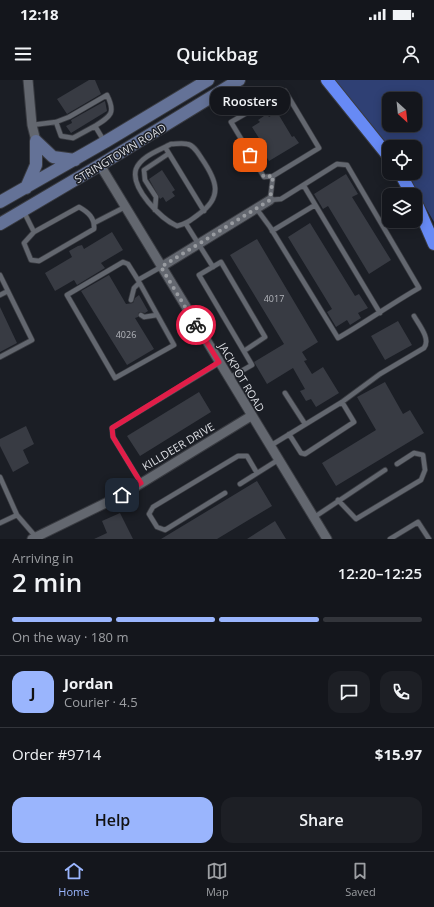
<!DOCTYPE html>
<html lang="en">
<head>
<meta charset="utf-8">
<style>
	:root { --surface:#14161c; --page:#1d1f25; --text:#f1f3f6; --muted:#9d9fa3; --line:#33353b; --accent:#9ab5fd }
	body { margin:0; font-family:"Open Sans",sans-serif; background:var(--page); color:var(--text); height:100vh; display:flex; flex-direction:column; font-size:15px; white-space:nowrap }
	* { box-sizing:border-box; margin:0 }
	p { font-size:13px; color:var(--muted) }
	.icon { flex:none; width:22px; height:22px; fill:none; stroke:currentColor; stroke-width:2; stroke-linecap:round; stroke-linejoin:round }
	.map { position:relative; height:459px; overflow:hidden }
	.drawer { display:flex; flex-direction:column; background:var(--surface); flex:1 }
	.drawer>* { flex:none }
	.needle { width:26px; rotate:153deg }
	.fabs { position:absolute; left:382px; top:12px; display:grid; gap:8px }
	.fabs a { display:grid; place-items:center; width:40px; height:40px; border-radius:8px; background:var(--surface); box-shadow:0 2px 10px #0003,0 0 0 1px var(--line); font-size:20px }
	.pin { position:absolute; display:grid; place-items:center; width:34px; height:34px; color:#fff; margin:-17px; border-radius:8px; box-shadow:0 2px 6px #0006 }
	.courier { position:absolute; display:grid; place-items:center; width:40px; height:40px; margin:-20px; border:3px solid #e11d48; border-radius:50%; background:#fff; color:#222; box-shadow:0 1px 5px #0007 }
	.bubble { position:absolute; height:28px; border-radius:12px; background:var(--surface); box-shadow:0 2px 10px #0003,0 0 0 1px var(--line); font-size:13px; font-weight:600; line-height:28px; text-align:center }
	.summary em { font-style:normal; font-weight:600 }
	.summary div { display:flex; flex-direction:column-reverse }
	.summary { display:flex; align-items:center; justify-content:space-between; height:68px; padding:0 12px }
	h1 { font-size:26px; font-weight:600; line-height:30px }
	.bar { display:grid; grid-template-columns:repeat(4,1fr); gap:6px 4px; align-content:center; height:48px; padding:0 12px }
	.bar i { height:5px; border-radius:3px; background:var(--line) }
	.bar .on { background:var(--accent) }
	.bar p { grid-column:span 4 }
	.line { display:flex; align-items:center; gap:10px; padding:0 12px; border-top:1px solid var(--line) }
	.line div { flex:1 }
	.round { display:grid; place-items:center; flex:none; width:42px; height:42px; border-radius:12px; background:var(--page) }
	.button { display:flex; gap:8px; margin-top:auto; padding:8px 12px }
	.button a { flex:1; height:46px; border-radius:12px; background:var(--accent); color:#111; font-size:16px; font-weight:600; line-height:46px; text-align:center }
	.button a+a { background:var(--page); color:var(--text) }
	.status { display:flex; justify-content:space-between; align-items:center; height:28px; padding:0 20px; background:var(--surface); direction:ltr }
	.status svg { height:11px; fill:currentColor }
	header { display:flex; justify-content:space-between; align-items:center; height:52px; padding:0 12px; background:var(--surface); font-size:18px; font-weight:600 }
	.dock { display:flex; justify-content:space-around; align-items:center; height:56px; border-top:1px solid var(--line); background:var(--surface); font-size:11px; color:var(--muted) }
	.dock a { display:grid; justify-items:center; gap:2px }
	.dock .on { color:var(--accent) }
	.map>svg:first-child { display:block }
</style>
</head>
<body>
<div class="status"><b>12:18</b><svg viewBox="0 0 49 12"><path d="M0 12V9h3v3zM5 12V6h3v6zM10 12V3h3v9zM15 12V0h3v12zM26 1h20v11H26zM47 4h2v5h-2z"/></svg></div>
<header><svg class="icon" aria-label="menu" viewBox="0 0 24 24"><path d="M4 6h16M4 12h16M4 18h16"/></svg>Quickbag<svg class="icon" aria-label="person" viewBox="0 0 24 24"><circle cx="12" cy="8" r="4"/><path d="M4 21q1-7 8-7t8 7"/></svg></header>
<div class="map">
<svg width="434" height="459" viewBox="0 0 434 459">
	<rect width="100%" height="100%" fill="#1b1e25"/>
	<!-- green -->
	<path fill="#2f4074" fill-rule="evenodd" d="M333,0H434V142L406,93H415V67H389ZM389,19H415V45H389Z"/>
	<!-- building -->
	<path fill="#383b43" d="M89,0H95L101,14L67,34L57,19Z
		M105,21L107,31L71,53L66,46L72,43L71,40Z
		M277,32L292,57L294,56L299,63L269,81L264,73L267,71L252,47L260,42L258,40L267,34L269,37Z
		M162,90L175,110L172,112L175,116L166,122L163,117L160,119L149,99Z
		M346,94L358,114L352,117L391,180L369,194L328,126L323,129L314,114Z
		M310,143L355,216L359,214L368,228L358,233L361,238L350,245L347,240L336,247L327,232L332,229L288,157Z
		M112,152L123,170L101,183L105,188L77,205L74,200L55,211L45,193L72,177L69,171L78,166L82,165L84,169Z
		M257,159L318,262L302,272L307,280L304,281L312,294L323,287L339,313L316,327L311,319L306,321L300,311L305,309L293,288L267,304L254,282L284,264L230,175Z
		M109,195L126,224L133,223L135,218L139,215L148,231L145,233L139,232L138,237L135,238L154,269L127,285L81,211Z
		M0,227L17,263L0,272Z
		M398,241L412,265L385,280L371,256Z
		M385,302L403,334L410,330L424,353L336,406L322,383L376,350L357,317Z
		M199,312L211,332L140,376L127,356Z
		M26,346L34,364L23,370L29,383L13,392L0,366V359Z
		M257,401L272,426L217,459H161Z
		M120,433L133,459H94L107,453L102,441Z
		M275,441L286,459H247Z"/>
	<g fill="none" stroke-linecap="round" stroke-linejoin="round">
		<!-- lane casing -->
		<g stroke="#393b41" stroke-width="6">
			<path id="lane" d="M56,42L61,56L73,58L95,46L104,61
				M32,45L56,42L69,37L107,15C116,33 111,36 95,46
				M171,64C176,64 182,63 187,64C194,65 198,73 202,79C217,101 223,117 199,134C191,140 186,144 177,146C161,139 130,108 136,89C141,76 160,70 171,64Z
				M165,67L204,131
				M304,106L380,233
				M256,128L270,147L338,258C366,242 391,224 419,208L347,85L337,84L281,119L270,120L273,96L319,68L285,11L231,42L264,97L273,96
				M155,130L156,117L145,100L144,90L168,74
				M24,132L34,152L79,127C88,132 95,138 94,149L39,181L31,180L24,163L34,152
				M94,143L125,127
				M186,144L213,187
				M272,151L315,125
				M0,195L32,260L0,277
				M138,200L128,184L123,182L67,215L115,298L174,265L138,200L161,187
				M0,215L8,211
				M131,220L134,208L139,203
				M141,235L144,237L157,235
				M229,298L252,285L199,195L221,182L265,257L244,271
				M285,313L305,344
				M289,354L301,373L305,374L354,342L342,322
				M270,366L342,322L380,294L424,268C431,259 419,245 414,236
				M0,397L17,435
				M141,403L113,357L112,348L219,283
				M240,404L278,380
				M225,413L165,450L157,447L149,434L153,427L238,376H247L257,393
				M338,420L356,439L421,400L425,390L423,375L414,373L397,384
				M313,438L385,390
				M0,443L17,435L36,457
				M390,459L418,442L429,459"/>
		</g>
		<!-- street casing -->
		<g stroke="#393b41" stroke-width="11">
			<path id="street" d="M28,0L32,45L36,61
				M100,85L327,459
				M161,187L270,120
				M32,459L122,415L251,336"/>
		</g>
		<!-- secondary casing -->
		<g stroke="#393b41" stroke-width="14">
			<path id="secondary" d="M36,61L53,77L75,80
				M26,108L36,85V61
				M0,122L105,62L208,0
				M0,144L100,85L239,0"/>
		</g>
		<!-- highway casing -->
		<g stroke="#393b41" stroke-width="14">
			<path id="highway" d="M327,0L389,77
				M400,93L412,115
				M415,120L434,164"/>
		</g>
		<!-- lane -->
		<use href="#lane" stroke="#63676f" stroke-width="4.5"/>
		<!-- street -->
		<use href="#street" stroke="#63676f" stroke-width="9"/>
		<!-- secondary -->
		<use href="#secondary" stroke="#647297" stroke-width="12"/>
		<!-- highway -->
		<use href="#highway" stroke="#678af5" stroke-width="12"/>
	</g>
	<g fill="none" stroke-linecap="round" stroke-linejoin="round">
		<!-- done -->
		<path stroke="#989ba0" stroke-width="4" stroke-dasharray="0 7.2" d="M196,245L161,187L270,120L273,96L264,97L250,75"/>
		<!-- route -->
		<path stroke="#e11d48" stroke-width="5" d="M122,415L141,403L113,357L112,348L219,282L196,245"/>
	</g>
	<g text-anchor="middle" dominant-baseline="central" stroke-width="3" stroke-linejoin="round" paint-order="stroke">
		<!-- number labels -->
		<g font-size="9" fill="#b3b5bb">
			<text x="274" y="218">4017</text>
			<text x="126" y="254">4026</text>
		</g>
		<!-- street labels -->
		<g font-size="11" fill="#dcdee3" stroke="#1b1e25">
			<text transform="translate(120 73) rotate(-31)">STRINGTOWN ROAD</text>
			<text transform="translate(242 297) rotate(59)">JACKPOT ROAD</text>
			<text transform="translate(178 366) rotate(-31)">KILLDEER DRIVE</text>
		</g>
	</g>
</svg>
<div class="fabs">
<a><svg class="needle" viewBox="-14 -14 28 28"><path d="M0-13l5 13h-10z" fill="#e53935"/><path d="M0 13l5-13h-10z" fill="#9d9fa3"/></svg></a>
<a><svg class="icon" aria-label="locate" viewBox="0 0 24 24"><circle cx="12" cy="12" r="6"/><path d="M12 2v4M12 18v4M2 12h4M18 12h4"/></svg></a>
<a><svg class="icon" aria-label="layers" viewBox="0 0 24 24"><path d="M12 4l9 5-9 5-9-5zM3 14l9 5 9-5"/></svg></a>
</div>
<div class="pin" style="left:250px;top:75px;background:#ea580c"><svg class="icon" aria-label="bag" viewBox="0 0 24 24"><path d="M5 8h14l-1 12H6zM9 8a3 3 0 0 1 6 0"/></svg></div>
<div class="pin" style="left:122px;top:415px;background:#1f2937"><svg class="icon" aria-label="home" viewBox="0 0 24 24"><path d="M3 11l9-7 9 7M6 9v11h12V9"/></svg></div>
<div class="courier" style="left:196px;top:245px"><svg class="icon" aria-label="bike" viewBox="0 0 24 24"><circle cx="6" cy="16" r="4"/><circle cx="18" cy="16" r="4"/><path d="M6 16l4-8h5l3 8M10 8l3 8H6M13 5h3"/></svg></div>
<div class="bubble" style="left:210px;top:7px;width:80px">Roosters</div>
</div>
<section class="drawer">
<div class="summary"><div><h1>2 min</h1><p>Arriving in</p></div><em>12:20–12:25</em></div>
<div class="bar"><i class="on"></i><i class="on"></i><i class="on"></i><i></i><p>On the way · 180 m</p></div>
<div class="line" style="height:72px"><b class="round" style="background:var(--accent);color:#111">J</b><div><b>Jordan</b><p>Courier · 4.5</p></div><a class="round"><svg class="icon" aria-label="chat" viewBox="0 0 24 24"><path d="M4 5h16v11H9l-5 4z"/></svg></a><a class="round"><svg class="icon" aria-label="phone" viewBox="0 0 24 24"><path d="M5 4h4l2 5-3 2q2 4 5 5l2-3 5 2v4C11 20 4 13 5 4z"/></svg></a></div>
<div class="line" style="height:52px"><div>Order #9714</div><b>$15.97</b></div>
<div class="button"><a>Help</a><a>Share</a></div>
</section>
<nav class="dock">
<a class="on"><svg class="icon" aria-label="home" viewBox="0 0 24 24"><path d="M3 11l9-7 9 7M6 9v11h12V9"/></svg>Home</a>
<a><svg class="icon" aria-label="map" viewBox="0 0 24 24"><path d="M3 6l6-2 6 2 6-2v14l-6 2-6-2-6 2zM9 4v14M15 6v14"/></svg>Map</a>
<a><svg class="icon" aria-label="saved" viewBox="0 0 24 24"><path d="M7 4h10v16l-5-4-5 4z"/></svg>Saved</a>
</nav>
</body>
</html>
